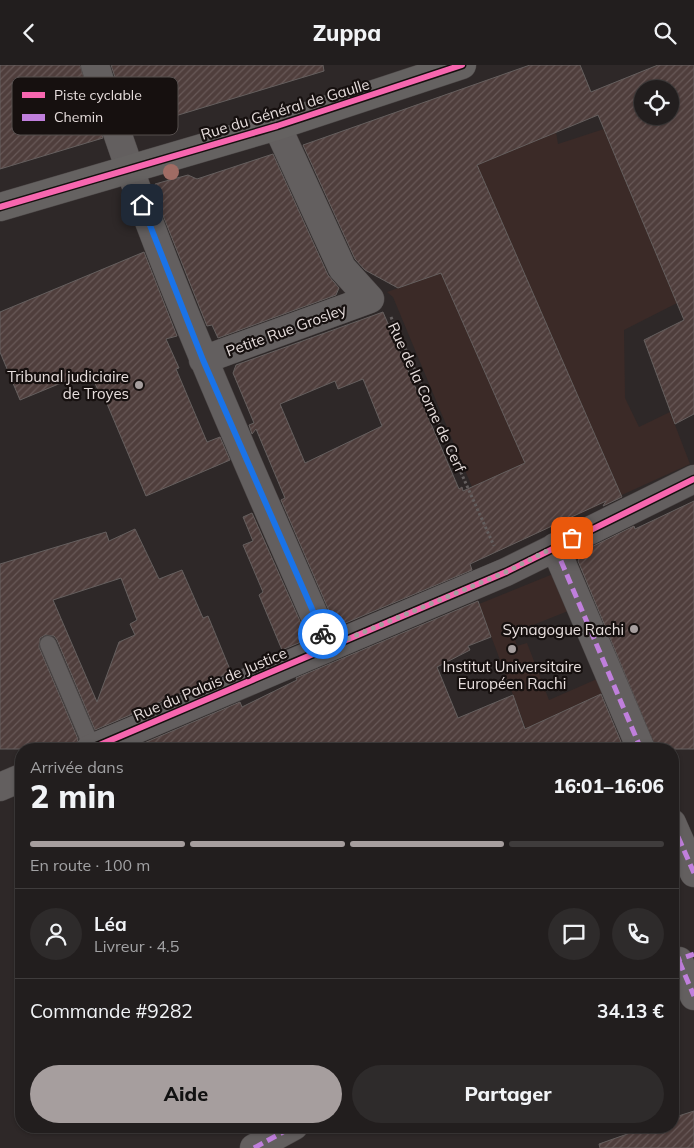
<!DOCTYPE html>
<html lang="fr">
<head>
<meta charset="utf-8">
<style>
	:root { --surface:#221e1e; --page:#2e2b2b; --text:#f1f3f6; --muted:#a2a2a4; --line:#3f3c3c; --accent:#a69e9e }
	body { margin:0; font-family:Mulish,sans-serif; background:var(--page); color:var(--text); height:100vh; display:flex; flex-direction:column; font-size:19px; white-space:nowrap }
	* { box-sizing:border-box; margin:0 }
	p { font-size:16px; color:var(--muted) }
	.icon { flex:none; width:28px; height:28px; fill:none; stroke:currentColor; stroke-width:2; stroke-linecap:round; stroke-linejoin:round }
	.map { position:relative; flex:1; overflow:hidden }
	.details { position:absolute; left:15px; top:678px; width:664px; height:390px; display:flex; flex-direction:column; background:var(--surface); border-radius:20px; box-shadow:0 1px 4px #0004,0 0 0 1px var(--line) }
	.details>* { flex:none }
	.fabs { position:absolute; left:634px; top:15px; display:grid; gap:10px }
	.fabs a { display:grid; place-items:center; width:45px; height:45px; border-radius:50%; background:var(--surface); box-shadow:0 1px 4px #0004,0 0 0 1px var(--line); font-size:25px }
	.pin { position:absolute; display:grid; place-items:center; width:42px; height:42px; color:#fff; margin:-21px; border-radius:10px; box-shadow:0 2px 8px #0006 }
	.courier { position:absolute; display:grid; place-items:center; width:50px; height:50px; margin:-25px; border:4px solid #1a73e8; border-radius:50%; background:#fff; color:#222; box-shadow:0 1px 6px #0007 }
	.summary em { font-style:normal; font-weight:800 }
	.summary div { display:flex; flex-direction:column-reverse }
	.summary { display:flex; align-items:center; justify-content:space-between; height:85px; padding:0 15px }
	h1 { font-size:32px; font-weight:800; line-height:38px }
	.bar { display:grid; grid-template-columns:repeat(4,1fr); gap:8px 5px; align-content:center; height:60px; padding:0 15px }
	.bar i { height:6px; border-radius:4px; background:var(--line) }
	.bar .current { background:var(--accent) }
	.bar p { grid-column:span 4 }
	.line { display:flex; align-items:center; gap:12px; padding:0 15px; border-top:1px solid var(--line) }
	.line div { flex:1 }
	.round { display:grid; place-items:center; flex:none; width:52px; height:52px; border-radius:26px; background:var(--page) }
	.primary-button { display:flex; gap:10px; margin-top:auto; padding:10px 15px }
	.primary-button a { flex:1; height:58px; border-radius:30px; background:var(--accent); color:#111; font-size:20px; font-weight:800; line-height:58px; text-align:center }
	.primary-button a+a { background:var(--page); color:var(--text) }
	header { display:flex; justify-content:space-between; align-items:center; height:65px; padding:0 15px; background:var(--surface); font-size:22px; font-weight:800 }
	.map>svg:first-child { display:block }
</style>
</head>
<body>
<header><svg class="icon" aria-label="back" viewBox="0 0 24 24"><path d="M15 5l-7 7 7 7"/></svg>Zuppa<svg class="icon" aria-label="search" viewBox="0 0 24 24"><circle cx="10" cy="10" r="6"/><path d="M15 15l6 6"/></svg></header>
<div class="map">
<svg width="694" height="1083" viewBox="0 0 694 1083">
	<defs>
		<pattern id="building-hatch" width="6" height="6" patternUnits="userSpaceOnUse" patternTransform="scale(1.25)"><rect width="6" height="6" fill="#4f3e3c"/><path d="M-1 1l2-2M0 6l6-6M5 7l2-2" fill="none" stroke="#685958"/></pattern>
	</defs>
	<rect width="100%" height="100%" fill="#2e2828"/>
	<!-- built -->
	<path fill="#3b2a27" d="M527,1L556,67L558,79L604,64L677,238L624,265L625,333L639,362L670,347L690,399L501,485L472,422L393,232L387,227L404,221L437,116L407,43Z
		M553,509L568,546L513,568L517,581L527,578L549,635L597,614L603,628L526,664L479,539Z"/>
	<!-- building -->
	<path fill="url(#building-hatch)" stroke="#655f5e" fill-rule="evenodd" d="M0,0H80L103,73L0,104Z
		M111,0H323L324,6L132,64Z
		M530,0H580L591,27L658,0H694V349L675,359L644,275L684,255L598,50L477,100L622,432L603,441L606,436L470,499L472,505L336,562L281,435L285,433L256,364L252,369L249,360L254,358L233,308L236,300L383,247L459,424L462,422L463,426L525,398L441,208L398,223L365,205L355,194L303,80ZM642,24H670V51H642ZM363,314L382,361L305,398L280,339L335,316L338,324Z
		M273,89L328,210L339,223L336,230L218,273L212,260L207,261L162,148L155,119L188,110L197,114Z
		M144,187L177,271L166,274L179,303L176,304L207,377L220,372L230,395L146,431L105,334L102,335L90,306L20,335L0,287V247Z
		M694,436V684H656L578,496L583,486L634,461L635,464Z
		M252,448L308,574L282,585L259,530L263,527L243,480L253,476L243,452Z
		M135,464L159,514L182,505L203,553L208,551L231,607L95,665L57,575L54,571L45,570L40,573L39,582L78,674L75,684H0V499L106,467L109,476ZM121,513L137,555L130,559L135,570L119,577L97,637L53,535Z
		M478,536L491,572L468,581L470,585L437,602L458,653L513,630L525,664L601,629L624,684H130L240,637L242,642L297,615L296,613Z
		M694,1046V1083H600L599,1079L650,1061H672V1053Z"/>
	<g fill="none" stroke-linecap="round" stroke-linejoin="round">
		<!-- lane casing -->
		<g stroke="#4b4646" stroke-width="18">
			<path id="lane" d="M48,579L92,682"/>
		</g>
		<!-- street casing -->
		<g stroke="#4b4646" stroke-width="29">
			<path id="street" d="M95,0C157,200 245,390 328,582
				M203,295L370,234L342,203L277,61
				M555,482L641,684
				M90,684L506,507L694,414
				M0,722L21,713
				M672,758L694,808
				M679,896L694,931
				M254,1083L294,1061"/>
		</g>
		<!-- secondary casing -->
		<g stroke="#4b4646" stroke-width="29">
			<path id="secondary" d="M0,142L277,61L462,0"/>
		</g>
		<!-- path -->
		<path stroke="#645f5f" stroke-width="3" stroke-dasharray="2.5 2.5" stroke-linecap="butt" d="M391,252L494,481"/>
		<!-- lane -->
		<use href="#lane" stroke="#635f5f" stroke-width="16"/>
		<!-- street -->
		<use href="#street" stroke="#635f5f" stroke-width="28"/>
		<!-- secondary -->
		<use href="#secondary" stroke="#656261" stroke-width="28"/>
		<!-- quiet -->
		<path stroke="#c07fdc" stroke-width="5" stroke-dasharray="10 5" stroke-linecap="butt" d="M555,482L641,684
			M672,758L694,808
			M679,896L694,931
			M672,897L694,889
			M254,1083L294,1061"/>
		<!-- cycleway casing -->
		<g stroke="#16100f" stroke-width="9">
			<path id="cycleway" d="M0,142L277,61L462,0
				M90,684L506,507L694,414"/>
		</g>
		<!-- cycleway -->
		<use href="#cycleway" stroke="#f766af" stroke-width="6"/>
	</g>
	<!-- trees -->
	<circle fill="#a06c64" cx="171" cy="107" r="8"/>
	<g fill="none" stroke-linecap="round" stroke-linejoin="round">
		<!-- done -->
		<path stroke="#a69e9e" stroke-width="5" stroke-dasharray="0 9" d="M323,569L328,582L506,507L572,473"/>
		<!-- route -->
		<path stroke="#1a73e8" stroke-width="6" d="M142,140L203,295L323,569"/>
	</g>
	<!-- markers -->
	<g fill="#a69e9e" stroke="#16100f" stroke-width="2">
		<circle cx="139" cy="320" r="5"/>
		<circle cx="634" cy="564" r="5"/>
		<circle cx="512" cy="584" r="5"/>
	</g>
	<g text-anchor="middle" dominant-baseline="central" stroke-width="4.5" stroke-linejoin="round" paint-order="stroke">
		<!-- street labels -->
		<g font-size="15" fill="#e7dedd" stroke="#16100f">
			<text transform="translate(285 44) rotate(-17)">Rue du Général de Gaulle</text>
			<text transform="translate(286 265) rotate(-20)">Petite Rue Grosley</text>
			<text transform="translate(427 332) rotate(65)">Rue de la Corne de Cerf</text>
			<text transform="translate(210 619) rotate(-23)">Rue du Palais de Justice</text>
		</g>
		<!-- poi labels -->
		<g font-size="15" fill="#e7dedd" stroke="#16100f" text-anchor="end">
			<text x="129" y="311">Tribunal judiciaire<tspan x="129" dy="17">de Troyes</tspan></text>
			<text x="624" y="564">Synagogue Rachi</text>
			<text x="512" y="601" text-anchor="middle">Institut Universitaire<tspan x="512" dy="17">Européen Rachi</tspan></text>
		</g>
	</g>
	<!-- legend -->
	<rect x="12" y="12" width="166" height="58" rx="8" fill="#16100f" stroke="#554e4d" stroke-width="1"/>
	<rect x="22" y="27" width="23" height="6" fill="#f766af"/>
	<rect x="22" y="49" width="23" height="7" fill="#c07fdc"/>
	<g font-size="14" fill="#e7dedd">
		<text x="54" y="35">Piste cyclable</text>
		<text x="54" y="57">Chemin</text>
	</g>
</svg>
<div class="fabs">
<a><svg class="icon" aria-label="locate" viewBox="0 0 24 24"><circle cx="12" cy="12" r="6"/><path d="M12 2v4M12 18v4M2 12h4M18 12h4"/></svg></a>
</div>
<div class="pin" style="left:572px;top:473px;background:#ea580c"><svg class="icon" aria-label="bag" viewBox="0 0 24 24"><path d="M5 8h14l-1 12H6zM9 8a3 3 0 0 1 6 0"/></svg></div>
<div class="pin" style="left:142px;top:140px;background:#1f2937"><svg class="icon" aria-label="home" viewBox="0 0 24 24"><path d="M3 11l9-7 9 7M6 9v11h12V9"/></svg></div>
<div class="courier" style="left:323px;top:569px"><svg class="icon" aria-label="bike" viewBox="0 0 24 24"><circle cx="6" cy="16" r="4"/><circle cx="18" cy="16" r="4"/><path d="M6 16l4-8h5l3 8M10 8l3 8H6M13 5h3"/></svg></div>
<section class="details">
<div class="summary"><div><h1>2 min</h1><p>Arrivée dans</p></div><em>16:01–16:06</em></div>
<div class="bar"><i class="current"></i><i class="current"></i><i class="current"></i><i></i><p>En route · 100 m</p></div>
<div class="line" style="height:90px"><a class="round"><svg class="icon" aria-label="person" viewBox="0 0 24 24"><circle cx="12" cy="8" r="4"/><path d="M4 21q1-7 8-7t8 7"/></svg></a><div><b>Léa</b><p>Livreur · 4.5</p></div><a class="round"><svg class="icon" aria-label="chat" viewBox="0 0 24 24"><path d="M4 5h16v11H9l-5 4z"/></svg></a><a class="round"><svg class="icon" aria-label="phone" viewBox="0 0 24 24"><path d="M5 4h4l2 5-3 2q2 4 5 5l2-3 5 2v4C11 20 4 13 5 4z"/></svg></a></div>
<div class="line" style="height:65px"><div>Commande #9282</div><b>34.13 €</b></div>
<div class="primary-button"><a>Aide</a><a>Partager</a></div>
</section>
</div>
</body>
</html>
